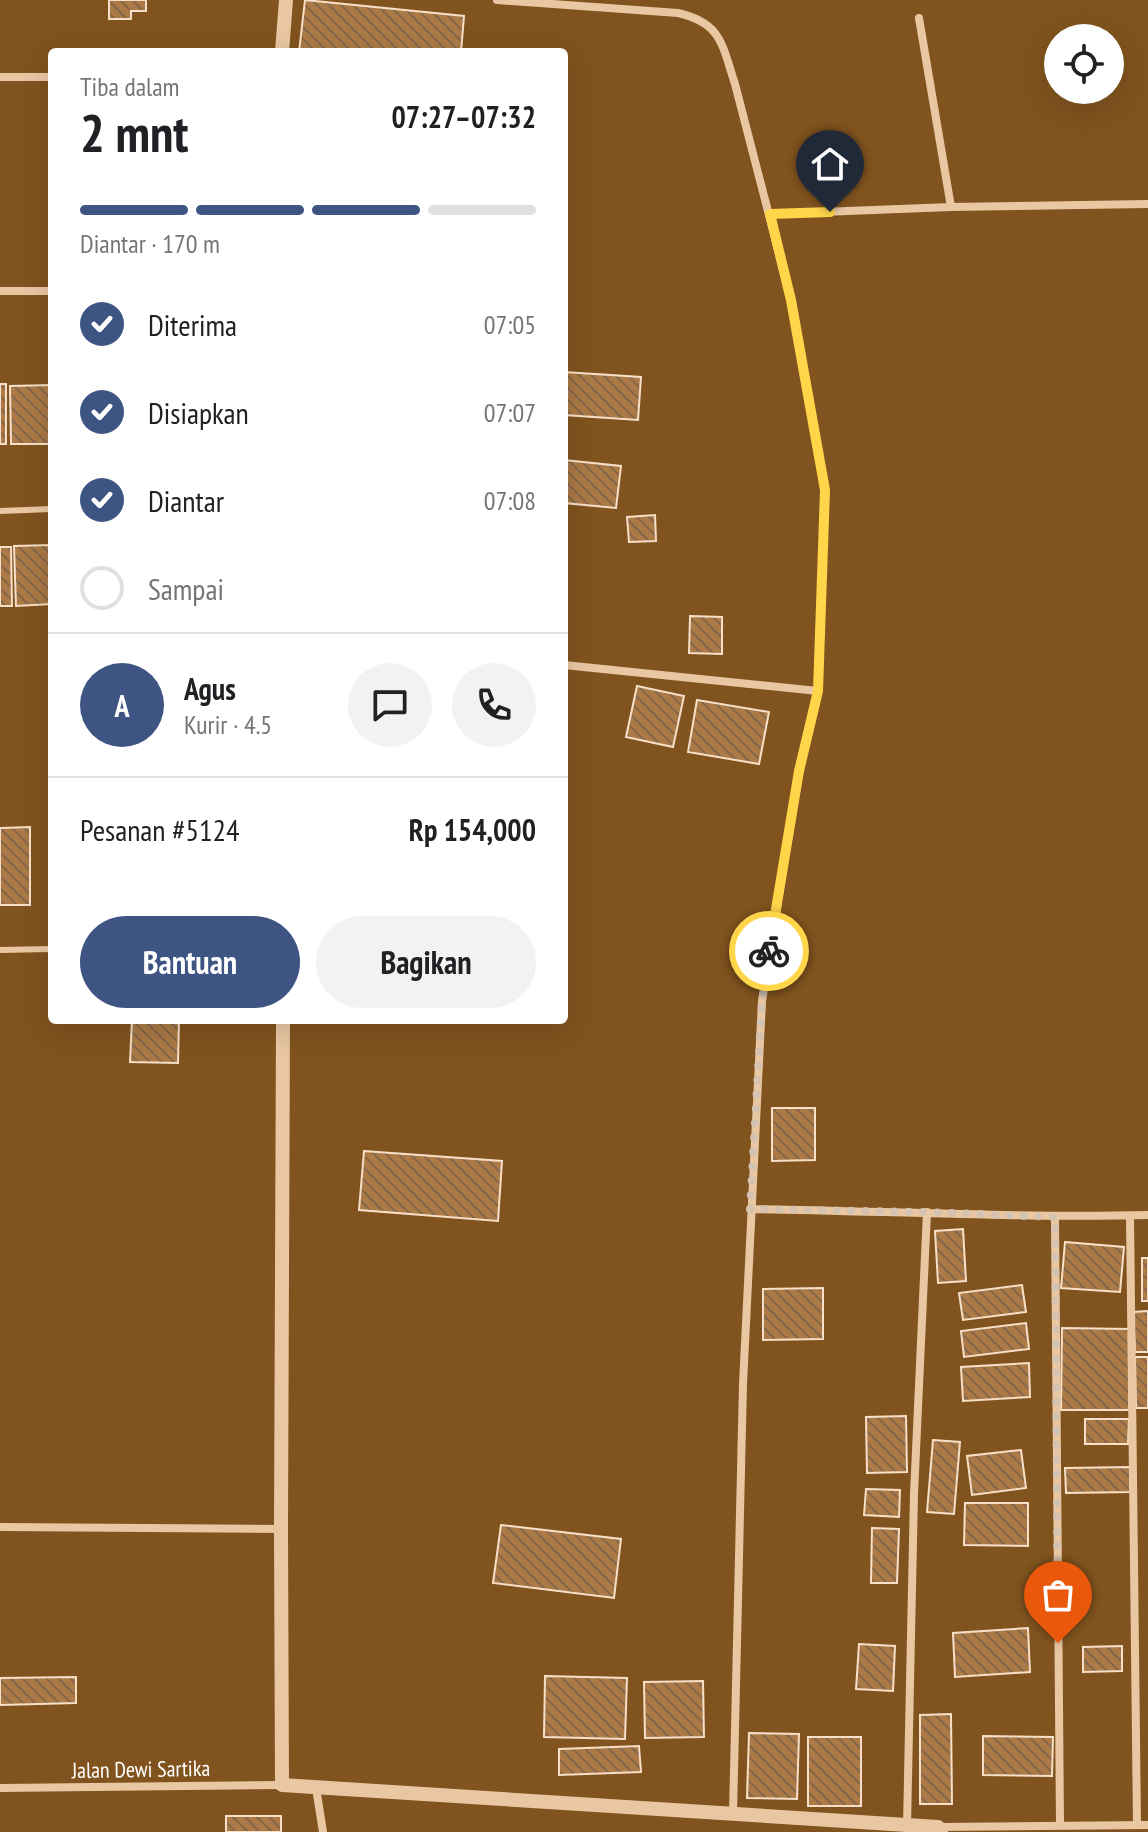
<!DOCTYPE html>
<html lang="id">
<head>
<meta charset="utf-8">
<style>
	:root { --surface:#fff; --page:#f2f2f2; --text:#202124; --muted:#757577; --line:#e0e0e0; --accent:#3e5483 }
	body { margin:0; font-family:"PT Sans Narrow",sans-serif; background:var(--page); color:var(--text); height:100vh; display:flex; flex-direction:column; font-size:30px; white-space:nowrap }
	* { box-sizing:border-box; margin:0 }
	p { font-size:26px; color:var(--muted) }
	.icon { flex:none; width:44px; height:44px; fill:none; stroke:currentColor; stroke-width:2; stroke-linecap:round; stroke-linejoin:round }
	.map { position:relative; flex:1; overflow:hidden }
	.side { position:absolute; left:48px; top:48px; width:520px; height:976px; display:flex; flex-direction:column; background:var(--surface); border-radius:8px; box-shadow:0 8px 32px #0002 }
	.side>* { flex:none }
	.controls { position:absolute; left:1044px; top:24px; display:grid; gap:16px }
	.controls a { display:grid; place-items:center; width:80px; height:80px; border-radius:50%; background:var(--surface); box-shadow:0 8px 32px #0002; font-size:40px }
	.pin { position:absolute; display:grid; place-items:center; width:68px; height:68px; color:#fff; margin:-82px -34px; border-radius:50% 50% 50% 0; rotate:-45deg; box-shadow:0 0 8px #0007 }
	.pin .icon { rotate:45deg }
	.courier { position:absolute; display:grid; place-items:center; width:80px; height:80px; margin:-40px; border:6px solid #ffd54a; border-radius:50%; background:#fff; color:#222; box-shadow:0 2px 10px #0007 }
	.summary em { font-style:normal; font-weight:700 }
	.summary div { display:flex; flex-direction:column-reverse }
	.summary { display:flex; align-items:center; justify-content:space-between; height:136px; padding:0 32px }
	h1 { font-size:52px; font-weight:700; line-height:60px }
	.bar { display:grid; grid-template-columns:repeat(4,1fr); gap:12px 8px; align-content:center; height:96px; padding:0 32px }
	.bar i { height:10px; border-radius:6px; background:var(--line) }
	.bar .active { background:var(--accent) }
	.bar p { grid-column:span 4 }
	.line { display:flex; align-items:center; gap:20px; padding:0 32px; border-top:2px solid var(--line) }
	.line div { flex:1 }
	.round { display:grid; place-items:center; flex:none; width:84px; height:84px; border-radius:42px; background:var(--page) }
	ol { padding:0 32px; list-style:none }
	li { display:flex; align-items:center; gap:24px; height:88px }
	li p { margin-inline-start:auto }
	li .icon { padding:8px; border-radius:50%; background:var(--accent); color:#fff; stroke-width:4 }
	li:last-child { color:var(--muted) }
	li i { width:44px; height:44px; border:4px solid var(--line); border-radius:50% }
	.primary-button { display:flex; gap:16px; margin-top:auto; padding:16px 32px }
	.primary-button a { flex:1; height:92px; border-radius:48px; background:var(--accent); color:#fff; font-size:32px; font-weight:700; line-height:92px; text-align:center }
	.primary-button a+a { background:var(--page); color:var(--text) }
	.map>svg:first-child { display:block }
</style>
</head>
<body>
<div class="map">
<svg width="1148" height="1832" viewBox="0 0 1148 1832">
	<defs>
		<pattern id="building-back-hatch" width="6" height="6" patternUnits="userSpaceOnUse" patternTransform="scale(2)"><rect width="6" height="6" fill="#ab7a46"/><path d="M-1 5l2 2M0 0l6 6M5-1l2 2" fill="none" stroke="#856848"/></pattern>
	</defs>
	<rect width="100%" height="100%" fill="#81531e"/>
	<!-- building -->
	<path fill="url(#building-back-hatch)" stroke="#f7e0c7" stroke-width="2" d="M109,0H146V11H131V19H109Z
		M305,0L464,16L461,52H299Z
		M564,372L641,377L638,420L564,415Z
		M0,384H6V444H0Z
		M52,385V444H11L10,386Z
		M564,460L621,466L616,508L564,503Z
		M655,515L656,541L629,542L627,517Z
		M52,545V604L16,606L14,546Z
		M0,547H11L12,606H0Z
		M690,616L722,617V654L689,653Z
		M637,686L684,696L673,747L626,737Z
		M697,700L769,712L759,764L688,752Z
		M30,827V905H0V828Z
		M132,1020H179L178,1063L130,1062Z
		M772,1108H815V1160L772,1161Z
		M364,1151L502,1161L498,1221L359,1210Z
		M963,1229L966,1281L938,1283L935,1231Z
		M1065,1242L1124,1247L1120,1292L1061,1288Z
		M1142,1258H1148V1301H1142Z
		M1022,1285L1026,1312L963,1320L959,1293Z
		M823,1288V1339L763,1340V1289Z
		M1148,1311V1352H1135L1133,1312Z
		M1026,1323L1029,1349L964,1357L961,1331Z
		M1062,1328L1130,1329L1129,1410H1061Z
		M1135,1357H1148V1408H1136Z
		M1029,1363L1030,1397L963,1401L961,1367Z
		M906,1416L907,1472L867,1473L866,1417Z
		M1085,1419H1129L1128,1444H1085Z
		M933,1440L960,1442L954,1514L927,1512Z
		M1021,1450L1026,1488L972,1495L967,1456Z
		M1130,1467V1492L1066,1493L1065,1468Z
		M866,1489L900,1490L899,1517L864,1515Z
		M965,1503H1028V1546L964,1545Z
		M501,1525L621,1539L614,1598L493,1583Z
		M872,1528L899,1529L897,1583H871Z
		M1028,1628L1030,1672L955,1677L953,1633Z
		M859,1644L895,1646L893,1691L856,1689Z
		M1122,1646V1671L1083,1672V1647Z
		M545,1676L627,1678L625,1739L544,1737Z
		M76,1677V1703L0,1705V1678Z
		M703,1681L704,1737L645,1738L644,1682Z
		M951,1714L952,1804H920V1715Z
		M749,1733L799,1734L797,1799L747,1798Z
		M983,1736L1053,1737L1052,1776L983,1775Z
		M808,1737H861V1806H808Z
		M639,1746L641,1772L559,1775V1749Z
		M226,1816H281V1832H226Z"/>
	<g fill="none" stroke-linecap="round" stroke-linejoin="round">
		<!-- service -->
		<path stroke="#e9c7a3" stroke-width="6" d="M0,511L52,509
			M0,950L52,949"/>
		<!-- minor -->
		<path stroke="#e9c7a3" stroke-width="8" d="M497,0L678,13C722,23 722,45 735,84L791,300L825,490L818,691L799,771L762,1001L743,1384L733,1814
			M919,18L951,207
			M0,77H52
			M770,214L951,207L1148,204
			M0,291H52
			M564,665L818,691
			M750,1209C883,1211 1016,1218 1148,1215
			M1130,1216L1137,1825
			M1055,1217L1060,1826
			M0,1527L281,1529
			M0,1788L282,1785
			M316,1788L323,1832
			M907,1825L914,1494L927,1212
			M939,1827L1148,1825"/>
		<!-- tertiary -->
		<path stroke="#e9c7a3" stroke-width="14" d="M282,52L286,0
			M283,1020L281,1529L282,1785L938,1827L941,1832"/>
	</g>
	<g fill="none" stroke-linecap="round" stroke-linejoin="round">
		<!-- done -->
		<path stroke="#d3c3b0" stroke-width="8" stroke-dasharray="0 14.4" d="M769,951L762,1001L750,1209L927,1212L1055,1217L1058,1643"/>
		<!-- route -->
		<path stroke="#ffd54a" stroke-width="10" d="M769,951L799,771L818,691L825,490L791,300L770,214L830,212"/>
	</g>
	<g text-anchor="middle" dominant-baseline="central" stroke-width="6" stroke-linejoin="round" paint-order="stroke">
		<!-- street labels -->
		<g font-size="22" fill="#fff" stroke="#81531e">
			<text transform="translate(141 1769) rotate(-1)">Jalan Dewi Sartika</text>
		</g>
	</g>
</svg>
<div class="controls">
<a><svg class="icon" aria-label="locate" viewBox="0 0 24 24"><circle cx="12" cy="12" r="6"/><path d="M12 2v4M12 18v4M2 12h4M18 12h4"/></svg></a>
</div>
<div class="pin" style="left:1058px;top:1643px;background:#ea580c"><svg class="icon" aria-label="bag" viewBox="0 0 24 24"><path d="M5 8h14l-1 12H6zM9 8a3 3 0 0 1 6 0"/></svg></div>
<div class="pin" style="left:830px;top:212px;background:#1f2937"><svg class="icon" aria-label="home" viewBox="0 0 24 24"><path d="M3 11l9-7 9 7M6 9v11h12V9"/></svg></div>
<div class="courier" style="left:769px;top:951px"><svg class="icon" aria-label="bike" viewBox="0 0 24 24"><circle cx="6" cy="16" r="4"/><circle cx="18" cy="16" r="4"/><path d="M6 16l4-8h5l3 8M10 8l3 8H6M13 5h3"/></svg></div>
<section class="side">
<div class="summary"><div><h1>2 mnt</h1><p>Tiba dalam</p></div><em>07:27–07:32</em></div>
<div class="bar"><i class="active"></i><i class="active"></i><i class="active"></i><i></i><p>Diantar · 170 m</p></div>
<ol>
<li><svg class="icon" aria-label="check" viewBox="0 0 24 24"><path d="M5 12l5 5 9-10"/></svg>Diterima<p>07:05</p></li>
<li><svg class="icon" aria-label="check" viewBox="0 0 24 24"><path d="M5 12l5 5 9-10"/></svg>Disiapkan<p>07:07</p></li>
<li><svg class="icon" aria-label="check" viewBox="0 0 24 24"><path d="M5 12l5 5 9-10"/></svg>Diantar<p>07:08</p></li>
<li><i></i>Sampai</li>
</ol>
<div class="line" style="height:144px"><b class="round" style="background:var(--accent);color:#fff">A</b><div><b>Agus</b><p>Kurir · 4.5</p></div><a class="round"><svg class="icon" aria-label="chat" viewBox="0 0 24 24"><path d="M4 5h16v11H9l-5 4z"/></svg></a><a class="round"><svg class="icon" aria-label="phone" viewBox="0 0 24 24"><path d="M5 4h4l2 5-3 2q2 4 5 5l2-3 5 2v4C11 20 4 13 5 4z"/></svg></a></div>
<div class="line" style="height:104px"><div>Pesanan #5124</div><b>Rp 154,000</b></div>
<div class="primary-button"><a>Bantuan</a><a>Bagikan</a></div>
</section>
</div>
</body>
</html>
